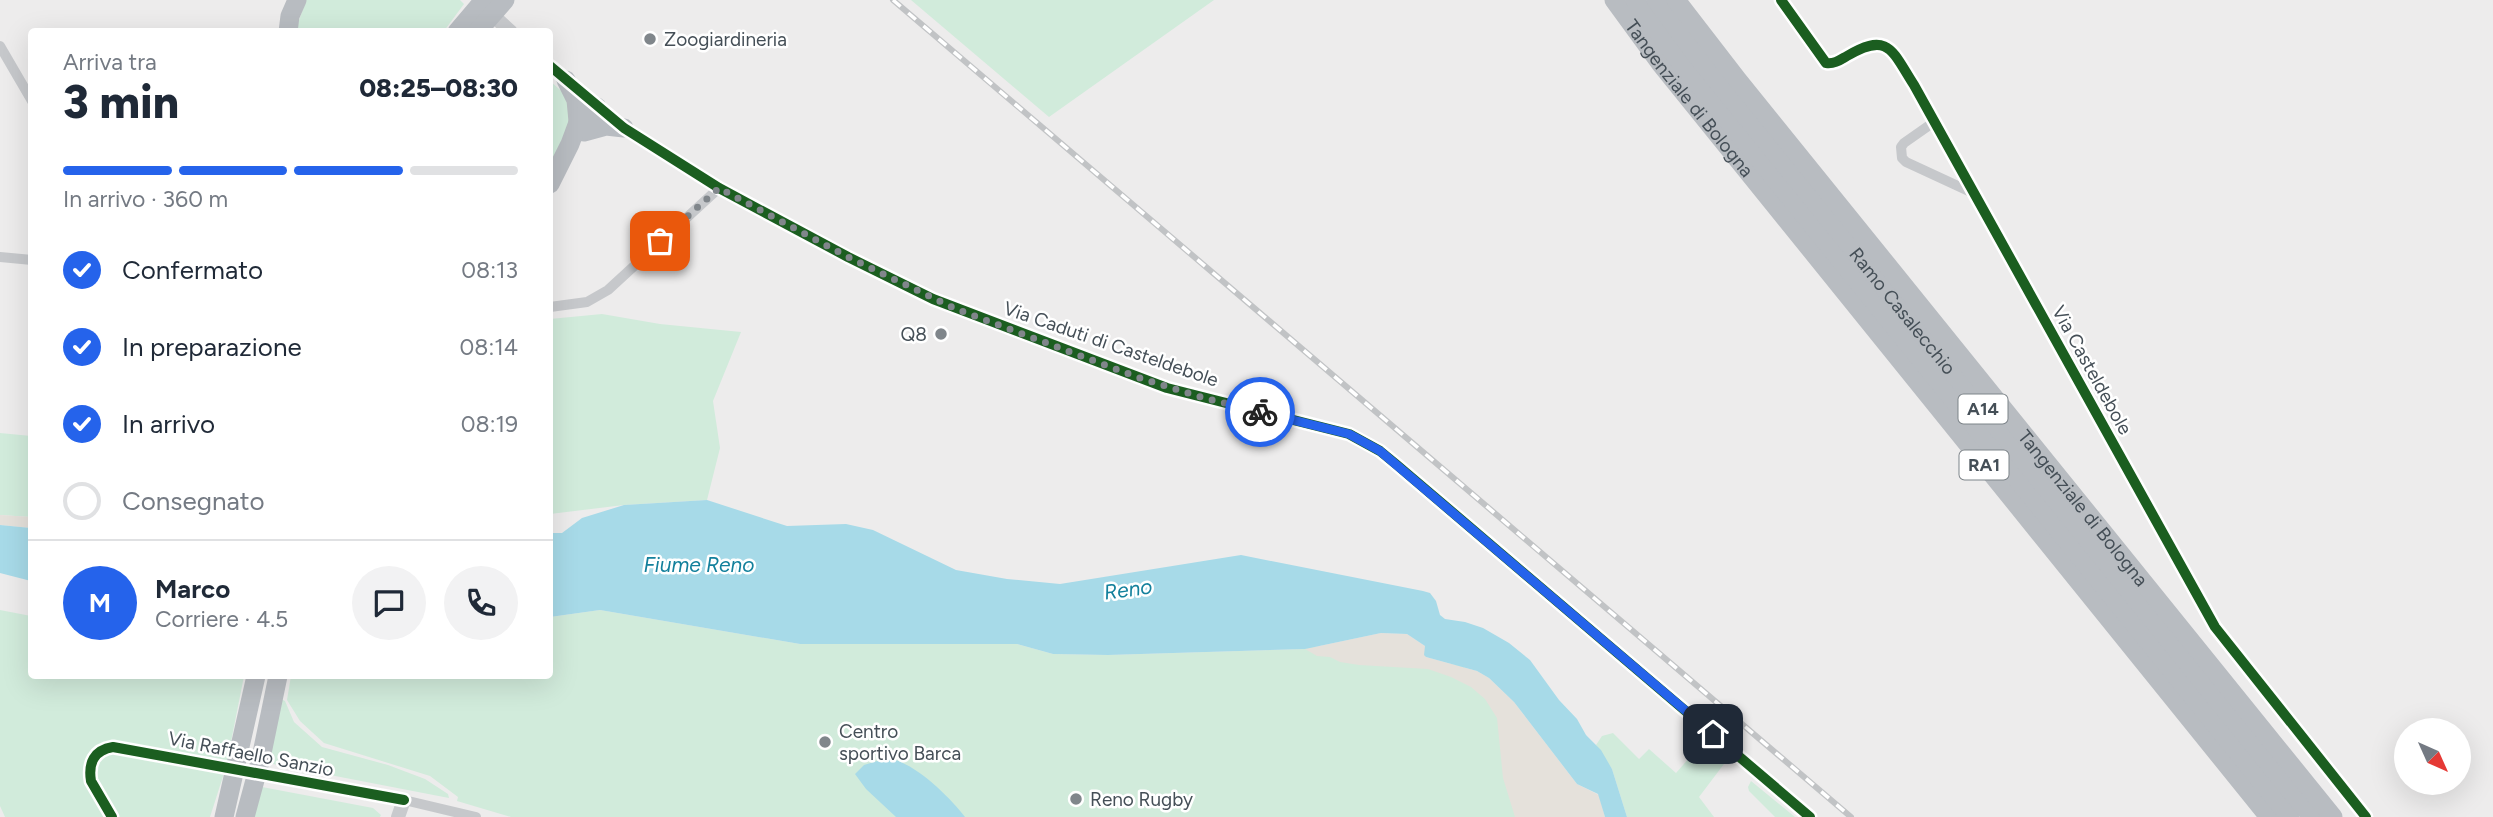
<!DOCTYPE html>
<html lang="it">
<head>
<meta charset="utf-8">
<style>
	:root { --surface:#fff; --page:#f2f2f3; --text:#1f2937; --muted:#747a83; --line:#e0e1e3; --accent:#2563eb }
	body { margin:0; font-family:Figtree,sans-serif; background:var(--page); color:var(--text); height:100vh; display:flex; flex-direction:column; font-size:26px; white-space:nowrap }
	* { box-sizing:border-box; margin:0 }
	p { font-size:23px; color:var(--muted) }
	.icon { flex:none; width:38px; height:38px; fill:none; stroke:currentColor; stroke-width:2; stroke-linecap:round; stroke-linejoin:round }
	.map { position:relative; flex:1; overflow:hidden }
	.panel { position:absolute; left:28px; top:28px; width:525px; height:651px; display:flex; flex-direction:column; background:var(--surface); border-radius:7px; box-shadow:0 7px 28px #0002 }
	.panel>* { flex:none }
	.needle { width:46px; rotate:135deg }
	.tools { position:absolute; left:2394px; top:718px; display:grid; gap:14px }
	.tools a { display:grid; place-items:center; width:77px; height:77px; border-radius:50%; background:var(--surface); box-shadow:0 7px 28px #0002; font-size:35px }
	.pin { position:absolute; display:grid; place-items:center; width:60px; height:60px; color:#fff; margin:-30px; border-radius:14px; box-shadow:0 4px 10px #0006 }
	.courier { position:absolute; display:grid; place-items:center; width:70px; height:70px; margin:-35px; border:5px solid #2563eb; border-radius:50%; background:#fff; color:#222; box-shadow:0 2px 9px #0007 }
	.headline em { font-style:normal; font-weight:800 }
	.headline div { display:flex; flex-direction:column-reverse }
	.headline { display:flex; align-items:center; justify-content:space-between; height:119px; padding:0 35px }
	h1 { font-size:46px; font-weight:800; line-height:52px }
	.bar { display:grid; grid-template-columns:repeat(4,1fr); gap:10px 7px; align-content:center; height:84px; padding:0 35px }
	.bar i { height:9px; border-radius:5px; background:var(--line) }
	.bar .current { background:var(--accent) }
	.bar p { grid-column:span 4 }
	.line { display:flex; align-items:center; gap:18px; padding:0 35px; border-top:2px solid var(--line) }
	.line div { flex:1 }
	.round { display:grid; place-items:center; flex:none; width:74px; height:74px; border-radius:37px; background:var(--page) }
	ol { padding:0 35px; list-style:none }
	li { display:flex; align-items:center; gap:21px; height:77px }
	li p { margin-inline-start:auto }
	li .icon { padding:7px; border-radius:50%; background:var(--accent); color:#fff; stroke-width:4 }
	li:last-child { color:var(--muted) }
	li i { width:38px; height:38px; border:4px solid var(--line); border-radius:50% }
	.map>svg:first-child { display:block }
</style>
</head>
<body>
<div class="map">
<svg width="2493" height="817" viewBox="0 0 2493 817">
	<rect width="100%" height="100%" fill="#edecec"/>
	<!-- green -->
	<path fill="#d1ebdb" d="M306,0H460L464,4L444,31L295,32Z
		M911,0H1214L1049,117Z
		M550,81L566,95L574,115L550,165Z
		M602,314L660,324L741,332L713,401L720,448L707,500L624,505L550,514V319Z
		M0,433L31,436V517L0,515Z
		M0,610L31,616L32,676H244L226,767L210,817H5L0,806Z
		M600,610L800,644H1017L1053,654L1108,655L1305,649L1313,646L1463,666L1605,817H511L457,801L458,797L430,776L324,743L300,721L287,700L291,676H550V617Z
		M281,699L285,701L294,722L322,747L388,765L425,779L448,794L449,798L268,763Z
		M1613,733L1639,759L1649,749L1676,773L1704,741L1727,760L1699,797L1714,817H1627L1612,769L1596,745L1602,736Z
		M1751,781L1795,817H1775L1749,791L1748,787Z
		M262,787L373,808L381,815L380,817H253Z"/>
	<!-- sand -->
	<path fill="#e5e1db" d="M0,515L31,517V528L0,525Z
		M1381,633L1407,634L1425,646L1426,657L1477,671L1489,678L1514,702L1577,784L1599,795L1605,817H1515L1503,778L1497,718L1485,699L1471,687L1451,677L1428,669L1359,665L1340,662L1330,657L1317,656L1305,649Z"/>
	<!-- water -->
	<path fill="#a7dae8" d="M707,500L787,526L846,524L873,530L956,570L1007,579L1060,584L1241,555L1423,591L1430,593L1436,601L1440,615L1445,619L1465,622L1483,628L1509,643L1530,660L1559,700L1577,719L1586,735L1601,750L1612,769L1627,817H1605L1598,794L1577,784L1514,702L1489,678L1477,671L1426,657L1424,655L1425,646L1407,634L1381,633L1305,649L1108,655L1053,654L1017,644H800L600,610L550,617V533H562L582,518L624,505Z
		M0,525L31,528V581L0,573Z
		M887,758C913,761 949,796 965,817H896L866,789L855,774L864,765Z"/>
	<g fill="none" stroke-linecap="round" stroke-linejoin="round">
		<!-- street -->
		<path stroke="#c6c8cb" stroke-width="10" d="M1781,0L1826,63C1835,64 1840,60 1847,56C1889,31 1892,51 1914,85L2215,627L2366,817
			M0,46L32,101
			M1934,122L1904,143L1901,147L1902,158L1906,162L1973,193
			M0,257L32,260
			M550,307L587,302L608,290L719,188
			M404,800L476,817"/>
		<!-- secondary -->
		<path stroke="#c8cacd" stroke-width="14" d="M485,8L511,32
			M550,66L624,128L719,188L848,257L933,299L1167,388L1349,434L1380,451L1397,465L1810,817
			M112,817L91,781C88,763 94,750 113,747L404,800L398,817"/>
		<!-- highway -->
		<g stroke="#b8bcc1" stroke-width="19">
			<path id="s1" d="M1614,0L1660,63L2269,817"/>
			<path d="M1635,0L1675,55L2290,817"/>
			<path id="s2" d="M1656,0L1697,56L2312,817"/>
			<path id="s3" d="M1676,0L1737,79L2333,817"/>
			<path d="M288,32L290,16L297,0"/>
			<path d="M457,32L484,0"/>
			<path d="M477,32L505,0"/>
			<path d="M566,80L576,100L578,121"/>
			<path d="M584,132L606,126L624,128"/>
			<path d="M550,184L570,144L580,117L590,109L597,107V114L588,130"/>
			<path d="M224,817L256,676"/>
			<path d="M245,817L261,758L278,676"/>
		</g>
		<!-- rail casing -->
		<g stroke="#c1c3c5" stroke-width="6">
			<path id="rail" d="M893,0L1851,817"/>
		</g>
		<!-- rail -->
		<use href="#rail" stroke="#fff" stroke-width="3.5" stroke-dasharray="10" stroke-linecap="butt"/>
		<!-- cycleway casing -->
		<g stroke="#fff" stroke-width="15">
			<path id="cycleway" d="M1781,0L1826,63C1835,64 1840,60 1847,56C1889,31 1892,51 1914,85L2215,627L2366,817
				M550,66L624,128L719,188L848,257L933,299L1167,388L1349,434L1380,451L1397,465L1810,817
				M112,817L91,781C88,763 94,750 113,747L404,800"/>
		</g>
		<!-- cycleway -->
		<use href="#cycleway" stroke="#1b5e20" stroke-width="10"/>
	</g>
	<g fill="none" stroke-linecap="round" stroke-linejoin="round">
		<!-- done -->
		<path stroke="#80868b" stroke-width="7" stroke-dasharray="0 12.6" d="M660,241L719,188L848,257L956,309L1137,377L1204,398L1260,412"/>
		<!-- route -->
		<path stroke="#2563eb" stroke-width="9" d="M1260,412L1349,434L1380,451L1713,734"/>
	</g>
	<!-- markers -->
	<g fill="#80868b" stroke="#fff" stroke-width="2.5">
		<circle cx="650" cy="39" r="7"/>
		<circle cx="941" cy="334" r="7"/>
		<circle cx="825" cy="742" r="7"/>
		<circle cx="1076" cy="799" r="7"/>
	</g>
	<g text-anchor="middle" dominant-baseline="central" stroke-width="5" stroke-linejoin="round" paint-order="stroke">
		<!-- shield labels -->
		<g fill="#fff" stroke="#7d8489" stroke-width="2">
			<rect x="1958.5" y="394.5" width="49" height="29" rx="5"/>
			<rect x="1959.5" y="450.5" width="49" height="29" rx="5"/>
		</g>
		<g font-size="18" font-weight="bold" fill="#454f57">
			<text x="1983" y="409">A14</text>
			<text x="1984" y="465">RA1</text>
		</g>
		<!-- poi labels -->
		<g font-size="19" fill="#454f57" stroke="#fff" text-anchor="start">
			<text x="664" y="39">Zoogiardineria</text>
			<text x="927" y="334" text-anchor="end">Q8</text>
			<text x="839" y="731">Centro<tspan x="839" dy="22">sportivo Barca</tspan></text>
			<text x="1090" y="799">Reno Rugby</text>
		</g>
		<!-- street labels -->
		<g font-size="19" fill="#454f57" stroke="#fff">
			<text stroke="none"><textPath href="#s1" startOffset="124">Tangenziale di Bologna</textPath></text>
			<text stroke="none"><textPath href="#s2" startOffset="397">Ramo Casalecchio</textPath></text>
			<text transform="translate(1111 344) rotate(19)">Via Caduti di Casteldebole</text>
			<text transform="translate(2092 370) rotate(61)">Via Casteldebole</text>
			<text stroke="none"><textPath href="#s3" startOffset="651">Tangenziale di Bologna</textPath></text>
			<text transform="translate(251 754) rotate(11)">Via Raffaello Sanzio</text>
		</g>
		<!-- water labels -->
		<g font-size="21" font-style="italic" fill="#13809c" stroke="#fff">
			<text x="699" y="564">Fiume Reno</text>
			<text transform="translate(1128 589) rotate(-8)">Reno</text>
		</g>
	</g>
</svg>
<div class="tools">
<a><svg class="needle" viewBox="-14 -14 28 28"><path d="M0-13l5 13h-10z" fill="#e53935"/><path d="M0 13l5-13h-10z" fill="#747a83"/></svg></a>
</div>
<div class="pin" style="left:660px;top:241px;background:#ea580c"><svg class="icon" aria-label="bag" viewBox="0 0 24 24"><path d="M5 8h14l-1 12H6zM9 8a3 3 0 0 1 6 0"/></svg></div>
<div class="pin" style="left:1713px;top:734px;background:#1f2937"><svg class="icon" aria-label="home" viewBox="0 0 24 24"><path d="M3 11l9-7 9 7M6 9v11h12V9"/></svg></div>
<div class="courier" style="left:1260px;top:412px"><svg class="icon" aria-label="bike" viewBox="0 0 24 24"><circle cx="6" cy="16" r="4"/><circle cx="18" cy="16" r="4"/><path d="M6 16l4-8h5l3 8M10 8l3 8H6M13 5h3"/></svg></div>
<section class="panel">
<div class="headline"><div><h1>3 min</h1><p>Arriva tra</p></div><em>08:25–08:30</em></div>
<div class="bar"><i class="current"></i><i class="current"></i><i class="current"></i><i></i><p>In arrivo · 360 m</p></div>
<ol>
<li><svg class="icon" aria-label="check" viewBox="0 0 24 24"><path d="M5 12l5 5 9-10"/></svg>Confermato<p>08:13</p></li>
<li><svg class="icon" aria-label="check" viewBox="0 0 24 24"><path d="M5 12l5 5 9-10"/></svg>In preparazione<p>08:14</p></li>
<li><svg class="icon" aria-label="check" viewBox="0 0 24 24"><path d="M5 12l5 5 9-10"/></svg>In arrivo<p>08:19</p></li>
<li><i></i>Consegnato</li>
</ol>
<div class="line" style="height:126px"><b class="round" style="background:var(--accent);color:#fff">M</b><div><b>Marco</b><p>Corriere · 4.5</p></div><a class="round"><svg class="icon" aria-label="chat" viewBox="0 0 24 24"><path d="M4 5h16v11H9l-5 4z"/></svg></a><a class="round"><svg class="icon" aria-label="phone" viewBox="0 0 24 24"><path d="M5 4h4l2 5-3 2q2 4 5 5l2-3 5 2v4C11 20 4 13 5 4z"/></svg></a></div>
</section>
</div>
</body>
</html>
